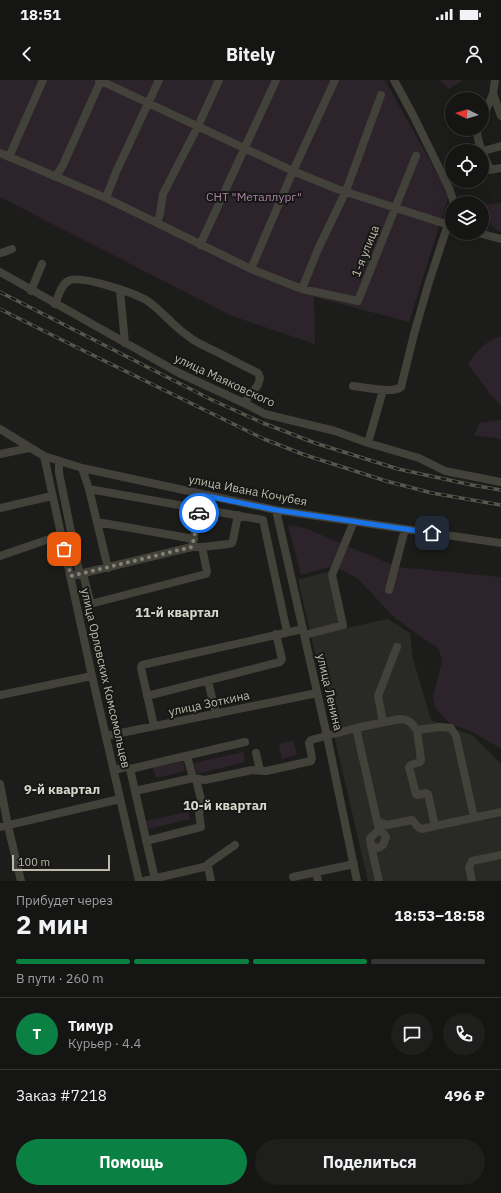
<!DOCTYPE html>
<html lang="ru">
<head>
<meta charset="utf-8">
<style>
	:root { --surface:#151614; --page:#1e1f1d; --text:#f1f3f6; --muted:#9d9fa0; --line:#343534; --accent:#0b8043 }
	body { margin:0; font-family:"IBM Plex Sans",sans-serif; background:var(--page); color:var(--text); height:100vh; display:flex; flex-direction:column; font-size:15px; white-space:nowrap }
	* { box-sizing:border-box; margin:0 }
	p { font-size:13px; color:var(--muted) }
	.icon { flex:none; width:22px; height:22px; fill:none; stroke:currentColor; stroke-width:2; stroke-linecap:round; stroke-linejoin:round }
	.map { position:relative; height:801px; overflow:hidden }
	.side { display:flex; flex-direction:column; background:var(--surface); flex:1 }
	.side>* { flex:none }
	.needle { width:26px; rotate:275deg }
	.controls { position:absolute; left:445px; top:12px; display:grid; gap:8px }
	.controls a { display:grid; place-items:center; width:44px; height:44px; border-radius:50%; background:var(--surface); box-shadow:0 4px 16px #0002,0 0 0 1px var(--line); font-size:20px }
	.scale { position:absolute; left:12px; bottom:10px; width:98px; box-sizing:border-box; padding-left:4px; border:2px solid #bdbaab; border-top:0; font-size:11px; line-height:14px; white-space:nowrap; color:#bdbaab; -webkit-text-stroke:3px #171815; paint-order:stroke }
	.pin { position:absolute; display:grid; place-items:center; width:34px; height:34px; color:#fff; margin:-17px; border-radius:8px; box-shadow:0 2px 6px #0006 }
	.courier { position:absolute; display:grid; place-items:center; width:40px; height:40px; margin:-20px; border:3px solid #1a73e8; border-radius:50%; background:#fff; color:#222; box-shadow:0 1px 5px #0007 }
	.overview em { font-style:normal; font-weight:700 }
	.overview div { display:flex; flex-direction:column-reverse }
	.overview { display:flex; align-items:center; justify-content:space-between; height:68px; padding:0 16px }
	h1 { font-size:26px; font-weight:700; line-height:30px }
	.bar { display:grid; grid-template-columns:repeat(4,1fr); gap:6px 4px; align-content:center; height:48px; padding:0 16px }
	.bar i { height:5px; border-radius:3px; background:var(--line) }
	.bar .active { background:var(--accent) }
	.bar p { grid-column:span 4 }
	.line { display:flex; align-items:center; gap:10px; padding:0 16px; border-top:1px solid var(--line) }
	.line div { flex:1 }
	.round { display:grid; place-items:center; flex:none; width:42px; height:42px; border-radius:21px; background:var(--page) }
	.button { display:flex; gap:8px; margin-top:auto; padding:8px 16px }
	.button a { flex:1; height:46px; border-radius:24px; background:var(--accent); color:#fff; font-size:16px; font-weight:700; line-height:46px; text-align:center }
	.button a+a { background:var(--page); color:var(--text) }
	.status { display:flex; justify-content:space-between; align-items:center; height:28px; padding:0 20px; background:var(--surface); direction:ltr }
	.status svg { height:11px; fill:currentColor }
	header { display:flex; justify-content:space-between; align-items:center; height:52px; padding:0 16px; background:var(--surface); font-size:18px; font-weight:700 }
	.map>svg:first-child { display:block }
</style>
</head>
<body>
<div class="status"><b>18:51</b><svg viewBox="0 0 49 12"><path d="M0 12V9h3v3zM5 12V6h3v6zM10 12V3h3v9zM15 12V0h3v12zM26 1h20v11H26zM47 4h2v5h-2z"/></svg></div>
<header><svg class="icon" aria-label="back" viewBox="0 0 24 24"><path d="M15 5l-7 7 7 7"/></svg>Bitely<svg class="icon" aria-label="person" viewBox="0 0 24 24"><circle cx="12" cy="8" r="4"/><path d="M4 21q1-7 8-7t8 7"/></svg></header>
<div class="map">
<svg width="501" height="801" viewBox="0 0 501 801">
	<rect width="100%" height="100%" fill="#1c1d1a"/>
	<!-- built -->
	<path fill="#292a26" d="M334,490L347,548L388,539L410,553L413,579L431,640L472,655L501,684V801H368L298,500Z"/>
	<!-- green -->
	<path fill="#2d232b" d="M0,0H385L449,115L409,242L314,217L315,264L232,236L0,117Z
		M440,0H463L449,9Z
		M501,123V152L498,151L482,137V125Z
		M501,256V325L491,315L468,284C478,270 484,262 501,256Z
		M501,340V359L474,355L480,343Z
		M288,445L305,448L397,487L501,497V669L473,652L450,644L435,628L433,617L442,581L439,569L396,539L357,498L333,486L301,495Z
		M293,660L297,675L282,679L279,664Z
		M243,672L245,682L197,694L194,683Z
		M183,681L185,691L156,698L153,688Z
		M188,732L190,739L148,749L146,741Z"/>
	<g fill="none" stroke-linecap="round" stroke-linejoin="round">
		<!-- minor -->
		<path stroke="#42423a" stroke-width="8" d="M99,0L293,91L337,109L452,146
			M394,0L413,35L449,108L454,123
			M495,0L493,14L501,36
			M482,39L493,14
			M478,49C474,58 487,81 490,90L501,88
			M483,71L501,66
			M0,73L106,118L251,189L302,209L358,221L416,76
			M9,77L43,0
			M56,96L63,85L101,0
			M106,118L116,92L159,0
			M157,143L160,134L163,114L198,46L219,0
			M478,153L501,159
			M200,165L276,0
			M0,173L4,172L12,169
			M251,189L293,91L335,0
			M0,192L179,293L244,323L265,334L335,351L368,363L419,378L445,391L501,402
			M302,209L318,169L346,111L381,15
			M120,210L125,263
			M31,211L42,184
			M55,224C58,217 61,205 68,201C80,194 138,214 149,222C163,232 173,246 188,256C196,263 207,267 217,272C230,279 244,286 258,293L260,298L258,305L244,323
			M353,306C365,307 392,314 401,307L414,254L429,202L448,144L452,138
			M0,349L44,376L82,388L276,430L501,463
			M368,363L383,310
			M0,374L29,368
			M44,376L92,596L139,801
			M59,381V393L80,495
			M82,388L89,409L108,488
			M89,409L263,440L287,552
			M0,428L52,416
			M276,430L327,656L357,801
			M97,442L194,459
			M202,467L229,464L232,463L233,460L238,435
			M0,476L61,455
			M83,494L90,521L94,523L206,494L207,492L202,467H192
			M71,496L192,467L202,415
			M389,510L405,449
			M305,555L343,545L332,495L354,441
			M208,601L216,634
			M0,615L92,596
			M147,616L280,582L282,579L276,554
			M383,642L378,616L397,567
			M154,646L141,588L142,585L303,549
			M356,648L377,741L387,745L412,740L418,747L422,749L435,746
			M417,650L421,680L420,682L411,685L409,687L416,714L417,715L426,713L428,714L435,746L501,732
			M106,656L317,613
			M256,673L260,690
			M187,676L193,698
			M130,689L245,662
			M114,690L127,687L130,689L155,799
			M0,704L8,746L21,801
			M135,711L193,698L205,700L252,690L266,691L311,681L312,678L309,663L311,660L356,648L400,639C409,639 412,644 417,650L440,647L451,648L456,656L474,737
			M377,741L379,750L370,758L371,766L378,768L383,765L386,757L382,752L379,750
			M0,747L120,719
			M146,761L201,747L199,733L202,727V724L196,699
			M371,766L379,801
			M316,792L318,801
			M293,797L354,784
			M144,801L208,786
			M211,801L208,786V784L235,765
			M472,801L469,787L472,781L501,775"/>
		<!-- rail casing -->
		<g stroke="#57564d" stroke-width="3.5">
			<path id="rail" d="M0,212L212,320L263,343L315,363L398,389L472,405L501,410
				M0,229L70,264L264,359L305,375L386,401L432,413L501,425"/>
		</g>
		<!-- rail -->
		<use href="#rail" stroke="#171815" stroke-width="2" stroke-dasharray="6" stroke-linecap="butt"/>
	</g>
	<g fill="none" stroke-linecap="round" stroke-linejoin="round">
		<!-- done -->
		<path stroke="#858378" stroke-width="4" stroke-dasharray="0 7.2" d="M64,469L71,496L192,467L199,433"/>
		<!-- route -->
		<path stroke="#1a73e8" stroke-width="5" d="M199,433L202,415L276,430L432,453"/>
	</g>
	<g text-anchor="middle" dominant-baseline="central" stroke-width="4" stroke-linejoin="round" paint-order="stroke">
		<!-- park labels -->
		<g font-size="12" fill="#aa81a3" stroke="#171815">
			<text x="254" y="116">СНТ "Металлург"</text>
		</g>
		<!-- street labels -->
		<g font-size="12" fill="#bdbaab" stroke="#171815">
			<text transform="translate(365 171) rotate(-68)">1-я улица</text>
			<text transform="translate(225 300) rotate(25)">улица Маяковского</text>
			<text transform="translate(248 410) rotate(11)">улица Ивана Кочубея</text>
			<text transform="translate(106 598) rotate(77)">улица Орловских Комсомольцев</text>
			<text transform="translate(330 612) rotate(77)">улица Ленина</text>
			<text transform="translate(209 623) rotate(-12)">улица Зоткина</text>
		</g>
		<!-- neighbourhood labels -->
		<g font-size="13" font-weight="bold" fill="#d9d7cd" stroke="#171815">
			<text x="177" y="532">11-й квартал</text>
			<text x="62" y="709">9-й квартал</text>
			<text x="225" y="725">10-й квартал</text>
		</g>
	</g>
</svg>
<div class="controls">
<a><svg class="needle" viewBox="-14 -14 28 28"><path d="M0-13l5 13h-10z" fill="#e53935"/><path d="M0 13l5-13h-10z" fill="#9d9fa0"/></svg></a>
<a><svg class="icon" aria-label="locate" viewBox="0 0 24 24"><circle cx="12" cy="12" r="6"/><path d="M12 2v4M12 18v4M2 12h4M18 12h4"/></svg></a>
<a><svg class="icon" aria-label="layers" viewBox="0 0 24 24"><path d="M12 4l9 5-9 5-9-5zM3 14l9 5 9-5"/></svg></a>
</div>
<div class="scale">100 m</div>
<div class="pin" style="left:64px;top:469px;background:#ea580c"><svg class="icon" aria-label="bag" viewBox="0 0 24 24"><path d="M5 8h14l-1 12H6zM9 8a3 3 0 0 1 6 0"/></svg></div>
<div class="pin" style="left:432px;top:453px;background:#1f2937"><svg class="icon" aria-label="home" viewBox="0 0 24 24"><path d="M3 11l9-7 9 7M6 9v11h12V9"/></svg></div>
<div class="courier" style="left:199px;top:433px"><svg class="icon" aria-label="car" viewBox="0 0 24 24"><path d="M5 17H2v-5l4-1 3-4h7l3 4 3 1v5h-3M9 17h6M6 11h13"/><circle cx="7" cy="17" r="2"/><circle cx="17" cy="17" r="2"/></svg></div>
</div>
<section class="side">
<div class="overview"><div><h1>2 мин</h1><p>Прибудет через</p></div><em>18:53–18:58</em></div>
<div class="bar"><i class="active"></i><i class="active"></i><i class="active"></i><i></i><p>В пути · 260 m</p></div>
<div class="line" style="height:72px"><b class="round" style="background:var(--accent);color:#fff">Т</b><div><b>Тимур</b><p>Курьер · 4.4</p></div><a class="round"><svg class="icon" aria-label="chat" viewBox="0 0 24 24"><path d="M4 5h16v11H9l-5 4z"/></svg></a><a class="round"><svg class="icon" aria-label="phone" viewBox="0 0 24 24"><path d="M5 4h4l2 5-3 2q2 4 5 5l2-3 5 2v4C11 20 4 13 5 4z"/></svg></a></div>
<div class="line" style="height:52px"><div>Заказ #7218</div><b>496 ₽</b></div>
<div class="button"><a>Помощь</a><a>Поделиться</a></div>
</section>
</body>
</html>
